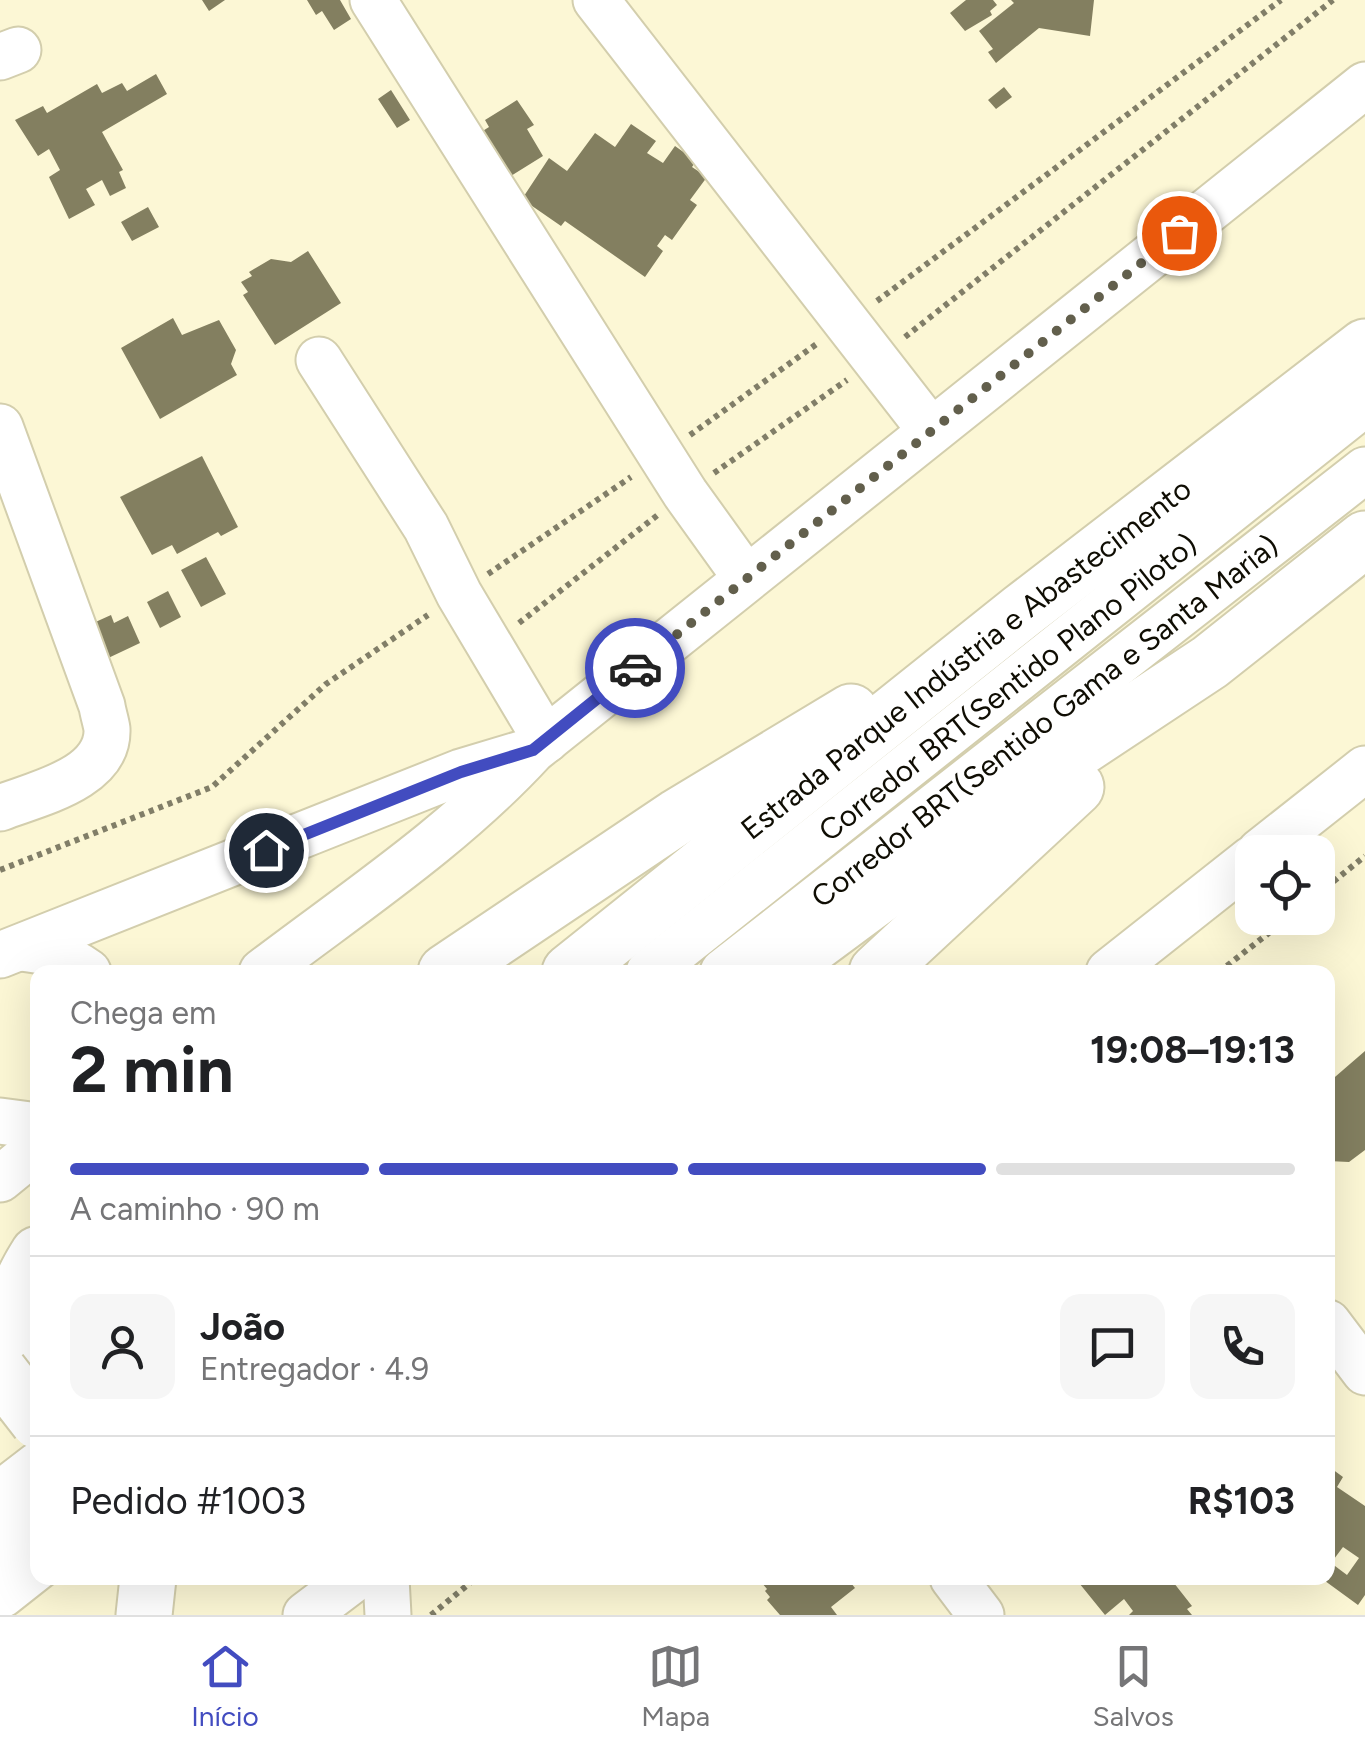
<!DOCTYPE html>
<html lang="pt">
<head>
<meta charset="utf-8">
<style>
	:root { --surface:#fff; --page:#f6f6f6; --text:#202124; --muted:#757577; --line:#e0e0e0; --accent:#424cc0 }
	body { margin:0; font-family:Figtree,sans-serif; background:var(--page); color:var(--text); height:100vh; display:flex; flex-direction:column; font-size:38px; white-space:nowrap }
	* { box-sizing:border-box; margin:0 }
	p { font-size:32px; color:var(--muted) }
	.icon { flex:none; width:55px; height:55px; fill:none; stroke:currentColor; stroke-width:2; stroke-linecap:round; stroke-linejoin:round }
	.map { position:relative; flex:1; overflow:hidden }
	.details { position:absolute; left:30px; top:965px; width:1305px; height:620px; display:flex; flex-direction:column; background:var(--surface); border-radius:20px; box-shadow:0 10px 40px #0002 }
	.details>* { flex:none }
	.buttons { position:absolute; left:1235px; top:835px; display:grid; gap:20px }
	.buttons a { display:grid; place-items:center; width:100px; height:100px; border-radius:20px; background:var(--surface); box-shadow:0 10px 40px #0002; font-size:50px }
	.pin { position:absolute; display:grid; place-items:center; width:85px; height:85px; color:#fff; margin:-42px; border:5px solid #fff; border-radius:50%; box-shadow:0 2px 10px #0007 }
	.courier { position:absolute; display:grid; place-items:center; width:100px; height:100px; margin:-50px; border:8px solid #424cc0; border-radius:50%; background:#fff; color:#222; box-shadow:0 2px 12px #0007 }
	.headline em { font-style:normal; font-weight:700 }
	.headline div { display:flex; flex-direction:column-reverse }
	.headline { display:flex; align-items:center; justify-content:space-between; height:170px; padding:0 40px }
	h1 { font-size:65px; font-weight:700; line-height:75px }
	.bar { display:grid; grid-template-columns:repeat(4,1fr); gap:15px 10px; align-content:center; height:120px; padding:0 40px }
	.bar i { height:12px; border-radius:8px; background:var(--line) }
	.bar .active { background:var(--accent) }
	.bar p { grid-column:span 4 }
	.line { display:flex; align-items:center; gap:25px; padding:0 40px; border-top:2px solid var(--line) }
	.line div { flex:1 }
	.round { display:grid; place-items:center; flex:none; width:105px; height:105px; border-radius:20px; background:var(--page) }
	.menu { display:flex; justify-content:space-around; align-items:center; height:140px; border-top:2px solid var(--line); background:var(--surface); font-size:28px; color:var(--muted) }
	.menu a { display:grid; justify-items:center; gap:5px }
	.menu .active { color:var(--accent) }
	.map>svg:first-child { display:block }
</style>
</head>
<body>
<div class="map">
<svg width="1365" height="1615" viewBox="0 0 1365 1615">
	<rect width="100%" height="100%" fill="#fcf7d5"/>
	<!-- building -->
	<path fill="#837f60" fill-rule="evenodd" d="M202,0H225L209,11Z
		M307,0H340L351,19L334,30L322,11L316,15Z
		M966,0H993L997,5L990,11L992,15L965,31L950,13Z
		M1011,0H1094L1090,36L1039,28L996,63L988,52L993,49L979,31L1014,3Z
		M156,74L167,94L102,132L123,170L119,172L126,188L110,196L102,180L86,189L95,205L69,219L49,177L60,170L49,149L38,156L15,120L43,106L47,113L97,84L102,93L122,83L127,91Z
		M1004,87L1012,97L996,109L988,100Z
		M391,90L410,120L397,128L378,99Z
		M517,100L534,125L527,129L543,156L498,184L470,139L489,127L485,120Z
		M631,124L656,141L647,153L663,163L675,146L696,161L692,167L707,177L690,200L697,205L672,240L665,235L657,246L663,251L645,277L565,221L561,226L522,199L549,158L567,171L595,133L615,147Z
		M148,207L159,227L132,241L121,222Z
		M308,251L341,303L275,345L243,295L248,292L241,282L252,276L249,272L271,259L291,262Z
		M173,318L182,335L219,320L236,350L231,364L237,375L160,419L121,348Z
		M202,456L238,527L221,536L218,532L177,554L172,545L152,555L120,497Z
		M206,557L226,594L201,607L181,570Z
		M168,591L181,617L160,628L147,602Z
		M111,615L114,623L128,616L140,643L104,660L80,629Z
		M1365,1051V1150L1349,1162L1328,1161V1083Z
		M1328,1466L1343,1477L1337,1487L1365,1506V1595L1358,1605L1321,1578H1328V1545L1333,1537L1328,1533ZM1343,1547L1359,1558L1347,1575L1331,1563Z
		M758,1578H847L855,1588L831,1607L837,1615H780L767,1600L770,1597L765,1591L767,1589Z
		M1075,1578H1170L1192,1606L1187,1609L1192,1615H1129L1133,1611L1124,1599L1105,1615Z"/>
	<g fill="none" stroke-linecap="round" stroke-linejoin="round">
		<!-- minor casing -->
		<g stroke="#d3cead" stroke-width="49">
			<g id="minor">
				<path d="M373,0L685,493L746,578"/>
				<path d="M596,0L931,431"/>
				<path d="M0,57L18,50"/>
				<path d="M319,360L426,527L459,594L546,740"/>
				<path d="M0,427L102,706C103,713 106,722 107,729C109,779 35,794 0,808"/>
				<path d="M1260,852L1365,769"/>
				<path d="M21,948C47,951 66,956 88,972"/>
				<path d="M0,955L461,772L531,751"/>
				<path d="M262,972C354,902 454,836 533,750L1365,85"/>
				<path id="s1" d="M649,972L1365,403"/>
				<path id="s2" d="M723,972L1365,470"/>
				<path d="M1109,972L1252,859"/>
				<path d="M0,1121L38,1126"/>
				<path d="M0,1179L38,1148"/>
				<path d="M1328,1323L1365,1372"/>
				<path d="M0,1494L38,1465"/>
				<path d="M0,1544L38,1514"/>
				<path d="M386,1578L388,1615"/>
				<path d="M953,1578L981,1615"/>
				<path d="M306,1615L355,1578"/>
			</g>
		</g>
		<!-- highway casing -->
		<g stroke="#d3cead" stroke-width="59">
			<g id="highway">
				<path d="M446,972L677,817L851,712"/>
				<path id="s3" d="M570,972L1022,611L1365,347"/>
				<path d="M776,972L1062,760L1210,662L1365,539"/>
				<path d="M877,972L1076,787"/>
				<path d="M38,1254C12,1295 7,1320 38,1358"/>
				<path d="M0,1590L38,1560"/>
				<path d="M144,1615L148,1578"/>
			</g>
		</g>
		<!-- path -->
		<path stroke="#817e68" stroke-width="6" stroke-dasharray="5 5" stroke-linecap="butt" d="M877,301L1281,0
			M905,337L1333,0
			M690,435L818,343
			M714,473L847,380
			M488,574L631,477
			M519,623L659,514
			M0,870L212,787L326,684L428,615
			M1318,894L1365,856
			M1219,972L1288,918
			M431,1615L476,1578"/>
		<!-- minor -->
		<use href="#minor" stroke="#fff" stroke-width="45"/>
		<!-- highway -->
		<use href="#highway" stroke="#fff" stroke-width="55"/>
		<!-- highway-bridge casing -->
		<g stroke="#d3cead" stroke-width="59" stroke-linecap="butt">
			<path id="highway-bridge" d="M0,1372L38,1421"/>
		</g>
		<!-- highway-bridge -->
		<use href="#highway-bridge" stroke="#fff" stroke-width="55"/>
	</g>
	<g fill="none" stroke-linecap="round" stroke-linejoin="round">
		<!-- done -->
		<path stroke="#625f4c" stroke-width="10" stroke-dasharray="0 18" d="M635,668L1179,233"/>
		<!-- route -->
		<path stroke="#424cc0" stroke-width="12" d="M266,850L461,772L533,750L635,668"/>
	</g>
	<g text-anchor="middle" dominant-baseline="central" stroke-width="9" stroke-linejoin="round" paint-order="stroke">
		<!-- street labels -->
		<g font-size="30" fill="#0f0d03" stroke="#fff">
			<text stroke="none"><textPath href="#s3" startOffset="505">Estrada Parque Indústria e Abastecimento</textPath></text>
			<text stroke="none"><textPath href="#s1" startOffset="458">Corredor BRT(Sentido Plano Piloto)</textPath></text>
			<text stroke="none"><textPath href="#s2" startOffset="408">Corredor BRT(Sentido Gama e Santa Maria)</textPath></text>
		</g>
	</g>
</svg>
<div class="buttons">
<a><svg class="icon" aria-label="locate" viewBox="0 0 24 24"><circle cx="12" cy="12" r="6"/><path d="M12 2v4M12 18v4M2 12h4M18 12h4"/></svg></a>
</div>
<div class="pin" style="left:1179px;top:233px;background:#ea580c"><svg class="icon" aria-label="bag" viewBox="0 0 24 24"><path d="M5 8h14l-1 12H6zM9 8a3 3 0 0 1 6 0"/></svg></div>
<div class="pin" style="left:266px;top:850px;background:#1f2937"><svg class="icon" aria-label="home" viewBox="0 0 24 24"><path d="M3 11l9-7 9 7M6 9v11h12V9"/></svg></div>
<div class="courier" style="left:635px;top:668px"><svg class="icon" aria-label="car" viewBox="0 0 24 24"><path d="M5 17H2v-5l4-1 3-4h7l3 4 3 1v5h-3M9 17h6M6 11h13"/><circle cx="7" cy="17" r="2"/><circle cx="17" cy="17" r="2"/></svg></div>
<section class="details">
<div class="headline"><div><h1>2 min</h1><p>Chega em</p></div><em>19:08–19:13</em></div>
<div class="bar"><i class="active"></i><i class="active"></i><i class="active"></i><i></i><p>A caminho · 90 m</p></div>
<div class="line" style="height:180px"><a class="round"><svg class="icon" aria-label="person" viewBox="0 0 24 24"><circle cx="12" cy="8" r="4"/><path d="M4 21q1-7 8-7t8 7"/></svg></a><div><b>João</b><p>Entregador · 4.9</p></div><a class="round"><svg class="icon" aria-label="chat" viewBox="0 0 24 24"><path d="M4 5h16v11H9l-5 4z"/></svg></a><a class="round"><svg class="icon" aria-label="phone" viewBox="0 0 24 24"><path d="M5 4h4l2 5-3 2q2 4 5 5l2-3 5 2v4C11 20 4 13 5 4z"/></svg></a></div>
<div class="line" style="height:130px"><div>Pedido #1003</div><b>R$103</b></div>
</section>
</div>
<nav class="menu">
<a class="active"><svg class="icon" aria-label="home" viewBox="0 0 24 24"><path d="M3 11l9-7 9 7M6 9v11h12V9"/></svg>Início</a>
<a><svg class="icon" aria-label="map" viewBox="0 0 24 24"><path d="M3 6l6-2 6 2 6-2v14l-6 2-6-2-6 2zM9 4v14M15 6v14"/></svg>Mapa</a>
<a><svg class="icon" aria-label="saved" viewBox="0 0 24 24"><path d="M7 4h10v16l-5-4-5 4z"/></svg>Salvos</a>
</nav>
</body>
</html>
